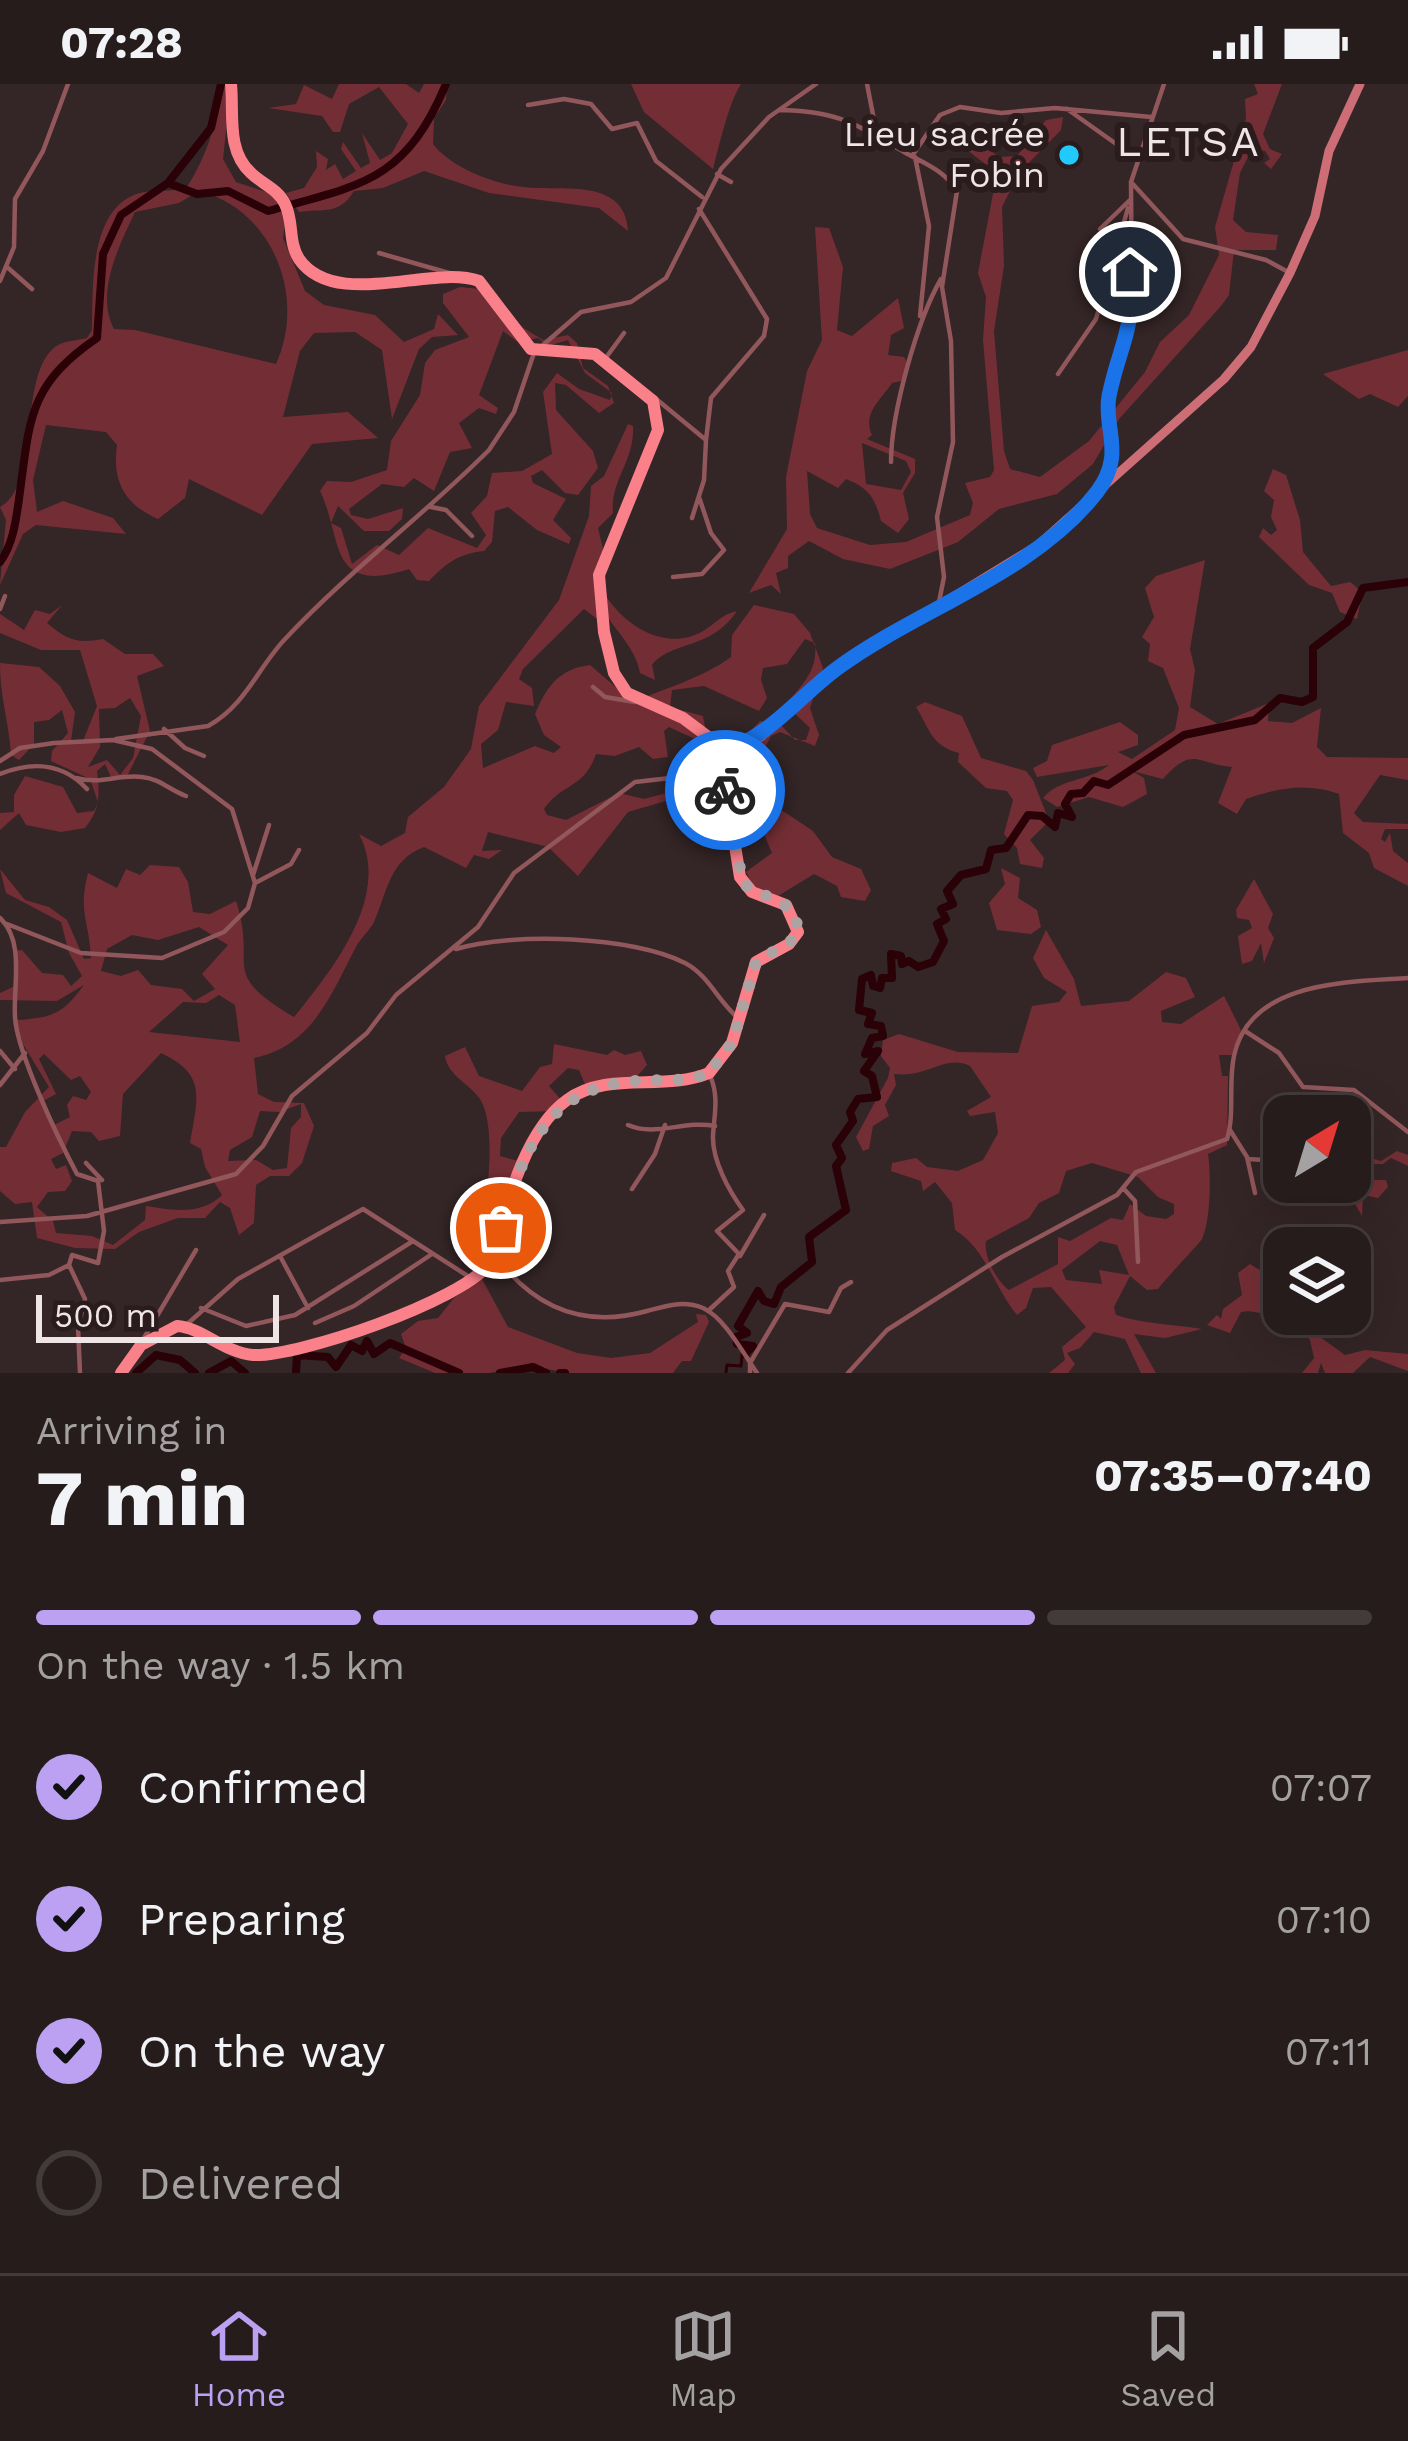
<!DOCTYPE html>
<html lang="en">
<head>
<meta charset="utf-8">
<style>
	:root { --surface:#271c1c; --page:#2f2525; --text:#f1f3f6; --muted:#a4a1a3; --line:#433a3b; --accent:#bca0f2 }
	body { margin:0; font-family:"Work Sans",sans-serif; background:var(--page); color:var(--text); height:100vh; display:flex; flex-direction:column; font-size:45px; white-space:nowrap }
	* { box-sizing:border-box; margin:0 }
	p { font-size:39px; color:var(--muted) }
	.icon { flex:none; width:66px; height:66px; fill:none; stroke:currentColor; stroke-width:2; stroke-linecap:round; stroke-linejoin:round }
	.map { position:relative; height:1289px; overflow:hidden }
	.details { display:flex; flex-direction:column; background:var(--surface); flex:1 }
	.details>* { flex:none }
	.needle { width:78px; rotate:38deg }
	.controls { position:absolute; left:1263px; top:1011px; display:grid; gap:24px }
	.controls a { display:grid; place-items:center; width:108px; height:108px; border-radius:24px; background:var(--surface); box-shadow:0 12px 48px #0002,0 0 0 3px var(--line); font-size:60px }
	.scale { position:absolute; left:36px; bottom:30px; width:243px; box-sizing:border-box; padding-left:12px; border:6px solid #f0e5e6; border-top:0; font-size:33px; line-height:42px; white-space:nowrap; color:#f0e5e6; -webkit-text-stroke:9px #2a1b1c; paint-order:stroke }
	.pin { position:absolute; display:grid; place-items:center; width:102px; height:102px; color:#fff; margin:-51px; border:6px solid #fff; border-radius:50%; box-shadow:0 3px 12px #0007 }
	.courier { position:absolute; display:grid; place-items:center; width:120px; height:120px; margin:-60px; border:9px solid #1a73e8; border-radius:50%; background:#fff; color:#222; box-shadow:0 3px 15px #0007 }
	.headline em { font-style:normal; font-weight:700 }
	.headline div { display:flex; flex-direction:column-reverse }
	.headline { display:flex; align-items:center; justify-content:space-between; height:204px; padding:0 36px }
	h1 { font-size:78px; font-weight:700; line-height:90px }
	.bar { display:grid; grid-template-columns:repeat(4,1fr); gap:18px 12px; align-content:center; height:144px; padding:0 36px }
	.bar i { height:15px; border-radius:9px; background:var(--line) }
	.bar .on { background:var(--accent) }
	.bar p { grid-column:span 4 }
	ol { padding:0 36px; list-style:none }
	li { display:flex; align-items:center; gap:36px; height:132px }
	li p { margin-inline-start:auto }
	li .icon { padding:12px; border-radius:50%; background:var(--accent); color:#111; stroke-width:4 }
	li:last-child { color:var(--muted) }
	li i { width:66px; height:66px; border:6px solid var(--line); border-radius:50% }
	.status { display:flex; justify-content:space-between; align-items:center; height:84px; padding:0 60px; background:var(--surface); direction:ltr }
	.status svg { height:33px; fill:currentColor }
	.tabs { display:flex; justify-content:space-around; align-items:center; height:168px; border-top:3px solid var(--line); background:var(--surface); font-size:33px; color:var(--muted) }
	.tabs a { display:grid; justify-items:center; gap:6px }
	.tabs .on { color:var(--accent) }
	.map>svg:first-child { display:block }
</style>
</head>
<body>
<div class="status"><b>07:28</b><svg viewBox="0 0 49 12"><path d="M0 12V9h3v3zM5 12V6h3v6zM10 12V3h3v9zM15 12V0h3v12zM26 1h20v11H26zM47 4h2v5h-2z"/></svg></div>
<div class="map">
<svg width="1408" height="1289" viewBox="0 0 1408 1289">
	<rect width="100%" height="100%" fill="#342526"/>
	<!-- green -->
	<path fill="#732e35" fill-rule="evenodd" d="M217,0H231L223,75L236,98L275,111L286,131L283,154L305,207L324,221L375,231L404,258L434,245L438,230L458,251L432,253L419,265L392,335L382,266L355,248L314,249L300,267L283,333L348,328L378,354L312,360L262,431L189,395L185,414L158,435C124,420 112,397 117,361L106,348L46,341L33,396L37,428L63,417L113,434L126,450L36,441L23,450L0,501L6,436L0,423C42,403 16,281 60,260C67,257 79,256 87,254L92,246C93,206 88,123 140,109C156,105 171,109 187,103C204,77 222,33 217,0ZM199,107C272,125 307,212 276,280L135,246L114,245C95,209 119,162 135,128L179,119Z
		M339,0H406L419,9L424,0H447L446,16L434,34L433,60C453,86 503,104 537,104C572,105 626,98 628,147L599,124L489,109L424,87L383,104L354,107C339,132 322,124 299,128L286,109L304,104L317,83L316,67L328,75L326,86L335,80L343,95L356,87L341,65L343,58L361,84L370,79L362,49L380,76L392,69L408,40L379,3L349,20L340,48H333L322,32L268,24L296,20L304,1L332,15Z
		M631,0H741C729,18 719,62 713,85L644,28Z
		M1254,0H1282L1263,50L1270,65L1282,70L1271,85L1264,79L1270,75L1265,67L1252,65L1240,89L1233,136L1246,148L1278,151L1276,166H1234L1229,211L1221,222L1119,335L1093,380L1057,410L999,425L958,458L890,485L843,475L809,457L788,472V484L776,489L781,510L771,501L749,509L787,445L786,393L807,287L822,256L815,143L829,144L843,183L837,246L852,252L898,214L904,244L891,251L888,271L904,273L909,281L901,297L892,299C881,316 862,329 872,351L867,355L915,375V389L903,409L909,435L898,449L881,437C875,414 869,404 846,395L838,404L807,387L810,430L817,444L870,461L906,458L970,431L973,419L965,399L990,393L994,386L983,256L986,213L978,189L996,94L993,86L958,59V51L966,49L999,73L1017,72L1046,36L1063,33L1061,46L1019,89L1002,123L1004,182L994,247L1004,367L1010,385L1040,393L1089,357L1145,288L1160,258L1189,231L1219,171L1215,143L1246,35L1245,15L1258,10ZM862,359L906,377L911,388L901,406L866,400Z
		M460,203L490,206L517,240L543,256L568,251L577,259L583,284L608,302L614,319L599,329L566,301L555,299L556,326L593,367L598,384L578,411L565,409L542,386L531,392L533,399L566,415L553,436L571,454L569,460L537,446L508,423L495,427L492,458L484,467C459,470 447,478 429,497L417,496L409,485C327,512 343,454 320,407L327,397L351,398L387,386L391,357L420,311L425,279L435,266L469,253L443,219V210ZM503,247L518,258L538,254L548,262L568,256L585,289L612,309L610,316L579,305L557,289L543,308L552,370L522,387L492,389L487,412L471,429L486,451L477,464L428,444L399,471L377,461L352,480L341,444L331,439L338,422L364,447H389L402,435L403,424L368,435L351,431L349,425L382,400L404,403L414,394L434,407L450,368L472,364L459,339L479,324L496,330L498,324L479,311Z
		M1408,266V312L1398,323L1370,310L1359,315L1323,290Z
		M628,340L633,342C635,377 610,396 613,429L598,444L603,465L594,494L601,538L584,525L523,585L519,595L532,604L534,622L506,618L498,646L481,660L483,684L535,662L554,669L561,663L544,651L535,630C547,602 559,585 590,581L633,618C666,604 702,594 731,573L732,551L754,521L794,530L810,549L823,584L810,624L819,651L815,662L780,648L771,652L761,671L723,674L714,703L628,728L578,792L548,763L488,748L482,767L502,766L489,775L474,771L466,784L424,763C389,776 387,809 374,838C370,846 362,853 357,861C331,910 313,962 254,974L258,1010L274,1018L304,1019L314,1042L302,1079L289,1092H270L256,1101L254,1139L239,1151L230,1124L220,1118L205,1134H178L139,1148L115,1165L75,1164L37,1154L32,1118L15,1120L0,1107V1063H6L25,1028L49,1003L23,960L16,936C51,934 62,931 84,901L57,917L0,916V909L15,902V867L22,866L42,889L63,891L71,902L82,892L69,869L61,838L6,809L0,785L25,816L49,823L67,836L84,875L91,874C89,835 78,829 88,789L117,804L126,785L140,791L150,781L179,783L188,798L193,828L210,830L236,817C258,883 217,888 294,933C332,886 392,812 359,750L381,762L405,749L408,733L444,703L471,665L479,622L559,516L589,432L591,402L604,392ZM805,555L815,559C818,588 802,600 786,621L810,644L806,656H795L780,640L760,637L749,649L763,662L759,669L727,665L706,649L703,632L670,623L672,606L704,602L759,627L767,614L761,596L763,584L787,580ZM669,643L712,663L711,700L696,697L687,684L674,707L644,715L619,709L566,736L547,731L544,725C562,699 584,705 596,670L615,672L639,663L653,675L668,673L664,647ZM199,843L228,861L202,890L215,905L194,917L182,905L151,901L138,886L121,892L101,887L107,865L132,851L158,856ZM219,911L235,921L240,958L149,948L183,918L206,919ZM161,969C208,991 197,1015 190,1059L201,1065L205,1083L222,1111C201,1132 171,1126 146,1122L145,1136L113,1161L92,1152L56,1149L53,1137L37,1123L48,1108L65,1107L72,1097L66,1081L56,1085L51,1075L63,1069L72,1047L91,1048L99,1057L120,1052L123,1010ZM44,970L71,996L80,992L91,1008L86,1016L73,1012L67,1021L70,1033L52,1042L43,1017L56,1010L39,975ZM301,1020V1033L291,1044L287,1084L273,1086L256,1076L228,1077L230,1066L252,1053L260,1027L279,1028Z
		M1273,385L1286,391L1300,436L1303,468L1331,502L1350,498C1368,510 1359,519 1357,535L1340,528L1332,509L1309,501L1259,453L1263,444L1271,451L1277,446L1271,433L1274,416L1264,407Z
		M1205,476L1190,565L1195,586L1190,623L1218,640L1269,619L1268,637L1292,639L1321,624L1317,663L1327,673L1408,674V696L1380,691L1354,729L1363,738L1408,740V745H1385L1381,755L1385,758L1390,749L1393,767L1408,779V802L1374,784L1369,769L1343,749L1339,710C1307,698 1277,704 1246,715L1237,730L1218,719L1232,683C1197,680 1193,661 1163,695L1132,687L1144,694L1147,710L1123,723L1089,713L1057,723L1043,714C1060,694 1087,698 1109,681L1037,693L1033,684L1047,677L1052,661L1120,638L1138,651V661L1118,668L1132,675L1175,646L1179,624L1163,584L1148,577L1150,560L1142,553L1154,533L1145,504L1156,492Z
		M603,507C622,541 666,569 703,547C716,539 722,530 737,527C710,567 672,556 652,581L655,596L640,589C635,562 614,546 600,521Z
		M62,521L47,539C67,556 77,560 103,555L125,570H153L164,582L137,592L150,647L126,694L112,695L105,680L97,687C100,711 100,726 85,744L61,748L26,741L19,729L0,746V729L14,728V711L25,692L63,703L77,729L94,727L98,718L90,695L51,677L52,667L68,649L62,626L49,636L34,638V660L19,676L11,671C9,638 0,614 0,579L39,583L60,602L75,628L71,657H83L97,622L80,566H41L0,549V530L24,546L35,526L50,530ZM130,614L141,632L133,674L120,691L107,676L88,683L100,663L99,625L115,624Z
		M925,618L962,632L981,674L1026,687L1033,696L1046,729L1045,741L1030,756L1044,774L1042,784L1020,780L1017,764L1004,750L1013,716L1007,707L986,704L958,678L959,669C930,661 930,645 916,623Z
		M771,719L813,747L832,773L861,785L871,806L865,817L841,813L837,802L814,790L778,812L759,811L746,788L772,769L758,736Z
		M1001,784L1020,794L1018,814L1037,826L1041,843L1031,850L997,846L989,819L1005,800Z
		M1254,795L1273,830L1268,844L1274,854L1264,879L1261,859L1252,877L1242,880L1238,852L1252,844L1249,836L1237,834L1236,826Z
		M1046,846L1074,895L1081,922L1129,917L1166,888L1186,894L1195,913L1161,927L1162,938L1181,940L1224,912L1241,946L1232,971H1219L1222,992H1228L1227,1061L1208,1070C1211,1090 1211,1136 1202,1155C1200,1159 1166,1194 1158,1205L1147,1206L1130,1192L1114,1223L1116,1231C1143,1240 1171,1240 1202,1245L1165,1254L1134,1250L1156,1289H1141L1125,1255L1094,1248L1080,1264L1067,1269L1075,1280L1068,1289H1049L1065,1276L1062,1263L1086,1243L1051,1203L1033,1204L1026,1224L1017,1231C994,1203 986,1165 955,1146L952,1119L935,1098L923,1107L921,1097L891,1087L892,1079L916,1074L927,1083L958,1087L983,1076L998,1049L995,1028L970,1032L967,1027L991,1013L970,982C944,970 930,994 894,990L896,1001L885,1021L889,1032L873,1042L869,1065L863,1067L856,1053L888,994L890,984L881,972L883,956L899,950L958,968L1018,969L1032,922L1059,918L1067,908L1044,894L1033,874ZM1092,1079L1138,1093L1158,1113L1174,1120V1130L1166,1135L1146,1132L1130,1120L1123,1136L1111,1134L1070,1157L1058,1153V1180L1009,1206C997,1198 983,1171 986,1157L1029,1134L1039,1119L1059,1109L1066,1087ZM1100,1157L1117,1161L1129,1191L1099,1186L1102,1200L1066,1196L1062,1186Z
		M554,960L607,971L614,966L625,971L641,967L647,981L633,997L587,1005L579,986L568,984L549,1002L563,1018L554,1027L519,1028L501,1054L500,1072L525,1079L486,1174L473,1187L468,1183C485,1154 500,1045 480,1015C469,999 448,992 445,972L465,963L479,992L522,1007L540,983L552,980Z
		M1360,1016V1031L1373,1037L1363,1072L1381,1077L1397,1067L1408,1071V1082L1391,1074L1383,1080H1368L1370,1096H1386L1388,1103L1378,1114L1363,1111L1362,1132L1353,1116L1361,1092L1350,1032H1325L1319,1022L1331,1028L1341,1018Z
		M1250,1180L1284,1201V1230H1302L1305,1242L1345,1271L1365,1266L1408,1270V1287L1370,1273L1353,1289H1325L1321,1279L1318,1289H1302L1314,1274L1310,1256L1293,1235C1275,1238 1259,1224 1241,1228L1230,1249L1207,1241L1217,1231L1221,1235L1223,1225L1242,1211L1238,1189Z
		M482,1195L508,1243L577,1269L611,1274L650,1269L698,1238L696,1230L706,1231L709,1238L691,1277H682L673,1289H571L526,1282L489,1289H435L399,1274L406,1264L401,1250L418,1237L438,1234L454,1214Z"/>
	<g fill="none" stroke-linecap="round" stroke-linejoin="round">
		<!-- stream -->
		<path stroke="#290107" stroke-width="3" d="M726,1289L727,1281L741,1282L742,1271"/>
		<!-- river -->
		<path stroke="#290107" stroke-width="8" d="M168,99L197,110L228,107L268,127C361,101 405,98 446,0
			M0,478C13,461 16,436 19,415C30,336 27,302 97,254L103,170L121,131L168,99L211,44L221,0
			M745,1270L753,1262L737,1260L736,1253L747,1249L738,1242L758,1207L764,1217L774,1220L781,1203L812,1178L809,1153L846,1126L836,1082L842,1074L836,1061L853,1037L850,1028L858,1015L877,1013L872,992L864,987L878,967L865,970L872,954L883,952L881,942L868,940L872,929L859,926L862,895L871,891L873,902L880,904L882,894H892L891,870L901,872L902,880L909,877L918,883L933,878L944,857L937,840L946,835L941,825L953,820L947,807L961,791L986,785L991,766L1006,764L1028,731L1042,732L1055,743L1058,729L1072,733L1065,720L1071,710L1083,709L1094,697L1108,701L1184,651L1255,636L1280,614L1302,618L1313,613V564L1347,538L1363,504L1408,498
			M136,1289L156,1271L180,1276L195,1289
			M209,1289L231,1277L245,1289
			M296,1289L297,1271L328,1273L336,1283L351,1261L362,1267L367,1257L374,1270L390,1259L459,1289
			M500,1289L533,1283L546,1289
			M560,1289H565"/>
		<!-- street -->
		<path stroke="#92575b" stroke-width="4.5" d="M867,0L876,46
			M528,21L564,15L591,20L612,45L637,39L656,77L702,113
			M1067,25L1136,74
			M779,26C839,27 855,40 904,68C925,80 944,86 957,107L942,203L951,257L953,358L937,433L944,493L939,518
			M912,72L940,31L960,23L1001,29L1055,24L1151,33
			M915,73L929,142L920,232
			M717,90L731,98
			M1131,98L1183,155L1266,176L1290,189
			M699,125L767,235L764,252L711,314L706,356
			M1100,145L1130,116
			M379,169L449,189
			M7,183L32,205
			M0,197L14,163L15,115L43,67L68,0
			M543,261L581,228L631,218L666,194L721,85L769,33L816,0
			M605,275L624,249
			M1058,290L1096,235L1128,124
			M655,314L706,356L704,396L692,434
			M891,378C891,330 917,236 941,195
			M1101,401L1115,352L1108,318L1132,243L1131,98L1164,0
			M431,423L446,426L472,452
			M673,493L702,490L724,466L711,449L699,413
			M0,525L5,512
			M593,603L605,613L635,618
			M164,645L185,664L204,672
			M116,655L208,642C246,621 258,583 286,554C349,487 424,431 489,366L514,328L535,266
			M0,677L20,664L54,659L113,656L152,665L232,725L255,799L248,824L224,848L162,874L81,869L7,840
			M0,690C32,677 63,679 87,705
			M76,694C102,701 117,690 142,693C161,695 169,706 186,712
			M253,791L269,741
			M257,798L291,780L299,766
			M0,834C25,857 13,902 15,933C17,969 59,1056 77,1090L98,1097L104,1147L98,1179L72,1171L69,1181L49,1191L0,1196
			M456,865C513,848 632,852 685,879C708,891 717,915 736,932
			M1245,947L1279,969L1303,1003L1354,1006L1408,1048
			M0,967L15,985
			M0,1001L25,969
			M628,1041C655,1053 684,1036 715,1042
			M1230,1046L1247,1073L1255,1109
			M1248,1075L1278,1077
			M86,1079L102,1096
			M632,1105L655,1070L665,1041
			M1124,1105L1135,1117L1138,1178
			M0,1138L87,1132L236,1090L263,1062L292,1012L367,949L396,911L478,843L514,789L635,698L688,692L718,673
			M280,1172L308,1224
			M740,1172L764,1131
			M498,1175C536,1225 586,1244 647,1227C667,1222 683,1216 703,1224C725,1234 743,1269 757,1289
			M69,1181L85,1215L78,1243L80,1289
			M201,1224L246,1242L295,1231L413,1157
			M708,1227L734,1203L728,1187L739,1170L717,1147L743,1126C729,1107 712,1076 713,1052C714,1032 719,1014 711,994
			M315,1239L354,1222L432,1170
			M185,1242L238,1195L363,1125L471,1194
			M144,1254L196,1166
			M750,1289V1279L785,1220L829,1228L841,1204L851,1198
			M848,1289L887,1246L1002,1173L1117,1111L1136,1088L1227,1055C1235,1030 1228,999 1234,972C1250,896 1349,898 1408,894"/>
		<!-- secondary -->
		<path stroke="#cd6e76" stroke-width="9" d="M723,667L761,653L838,583L1038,461L1224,295L1251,263L1290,189L1315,132L1329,67L1360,0"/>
		<!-- primary -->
		<path stroke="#fa808a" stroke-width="12" d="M121,1289L141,1261L177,1242C201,1243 225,1269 253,1271C299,1273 461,1217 489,1180C495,1173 496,1163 498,1154C509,1111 528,1044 567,1016C609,986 663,1008 709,989L732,959L756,878L789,860L798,848L786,821L752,808L740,793L719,661L683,634L627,609L614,589L604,548L599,491L658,346L653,317L595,270L531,265L479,197C432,180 335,227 299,175C288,158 294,138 285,120C278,105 262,100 251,89C226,66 234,30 231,0"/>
	</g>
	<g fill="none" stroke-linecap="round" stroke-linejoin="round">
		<!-- done -->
		<path stroke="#aea2a3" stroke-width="12" stroke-dasharray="0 21.6" d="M501,1144C522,1069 547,1003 634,997C660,995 684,999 709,989L732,959L756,878L796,854L798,842L790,824L743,800L725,706"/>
		<!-- route -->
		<path stroke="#1a73e8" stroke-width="15" d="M725,706L722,668C770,653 799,612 839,583C920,524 1033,490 1097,408C1126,370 1103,344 1109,312C1120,258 1135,249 1130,188"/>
	</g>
	<!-- markers -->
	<circle fill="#21c9fd" stroke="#2a1b1c" stroke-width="4.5" cx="1069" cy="71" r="12"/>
	<g text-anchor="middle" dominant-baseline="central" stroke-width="12" stroke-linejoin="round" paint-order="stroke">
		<!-- poi labels -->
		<g font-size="36" fill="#f0e5e6" stroke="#2a1b1c" text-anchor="end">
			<text x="1045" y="50">Lieu sacrée<tspan x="1045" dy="41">Fobin</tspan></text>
		</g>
		<!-- quarter labels -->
		<g font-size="42" letter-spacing="3" fill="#f0e5e6" stroke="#2a1b1c">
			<text x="1189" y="57">LETSA</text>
		</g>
	</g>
</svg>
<div class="controls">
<a><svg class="needle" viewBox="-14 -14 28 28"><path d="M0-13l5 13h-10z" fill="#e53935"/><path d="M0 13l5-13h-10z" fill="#a4a1a3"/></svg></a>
<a><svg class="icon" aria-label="layers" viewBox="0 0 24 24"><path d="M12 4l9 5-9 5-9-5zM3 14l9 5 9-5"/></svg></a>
</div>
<div class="scale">500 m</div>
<div class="pin" style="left:501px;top:1144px;background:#ea580c"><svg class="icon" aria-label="bag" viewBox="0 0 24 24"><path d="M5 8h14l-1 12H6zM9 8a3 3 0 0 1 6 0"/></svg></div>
<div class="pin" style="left:1130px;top:188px;background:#1f2937"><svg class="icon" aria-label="home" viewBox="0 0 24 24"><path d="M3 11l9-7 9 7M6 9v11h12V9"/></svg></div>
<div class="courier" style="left:725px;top:706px"><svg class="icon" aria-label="bike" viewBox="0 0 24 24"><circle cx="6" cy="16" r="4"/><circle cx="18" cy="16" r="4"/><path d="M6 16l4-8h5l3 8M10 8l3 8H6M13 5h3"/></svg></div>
</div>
<section class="details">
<div class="headline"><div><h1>7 min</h1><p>Arriving in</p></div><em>07:35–07:40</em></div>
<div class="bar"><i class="on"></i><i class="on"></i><i class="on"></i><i></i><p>On the way · 1.5 km</p></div>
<ol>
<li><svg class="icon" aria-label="check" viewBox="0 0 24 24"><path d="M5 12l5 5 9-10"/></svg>Confirmed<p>07:07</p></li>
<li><svg class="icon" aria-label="check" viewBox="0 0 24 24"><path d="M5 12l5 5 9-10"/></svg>Preparing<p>07:10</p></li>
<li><svg class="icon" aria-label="check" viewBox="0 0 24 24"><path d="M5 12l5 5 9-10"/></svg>On the way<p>07:11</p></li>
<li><i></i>Delivered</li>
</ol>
</section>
<nav class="tabs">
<a class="on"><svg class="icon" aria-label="home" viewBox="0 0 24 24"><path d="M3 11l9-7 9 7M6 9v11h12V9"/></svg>Home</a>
<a><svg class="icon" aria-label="map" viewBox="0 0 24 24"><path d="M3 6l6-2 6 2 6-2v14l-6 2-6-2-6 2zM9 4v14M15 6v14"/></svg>Map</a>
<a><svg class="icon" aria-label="saved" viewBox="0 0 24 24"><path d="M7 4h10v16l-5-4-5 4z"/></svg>Saved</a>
</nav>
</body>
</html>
